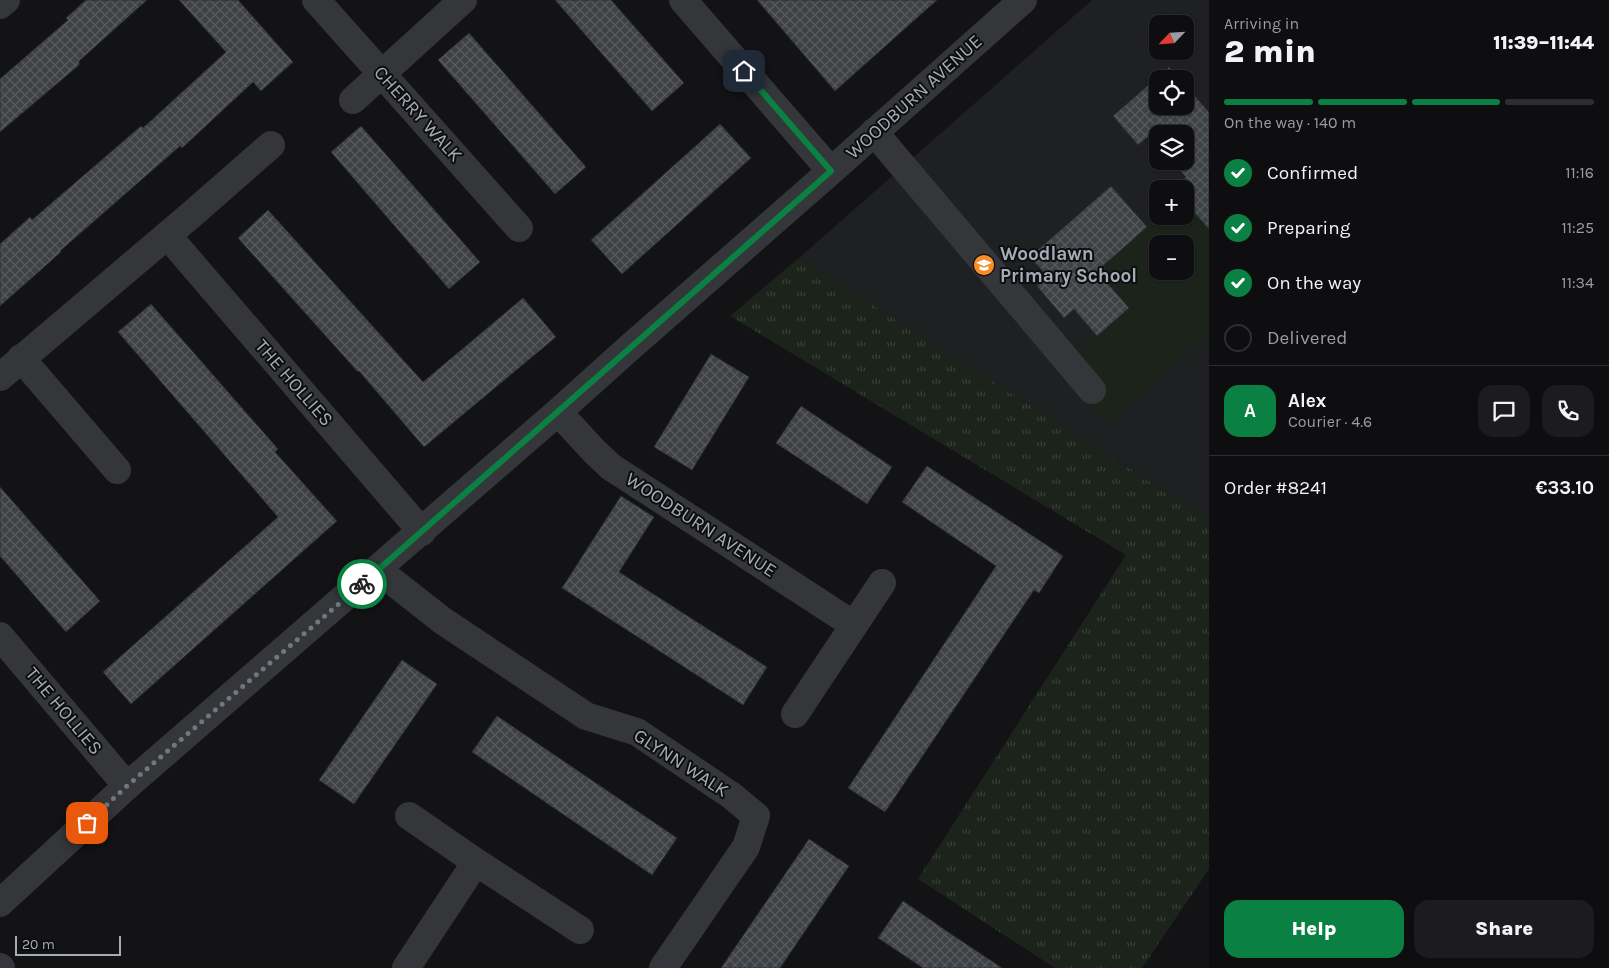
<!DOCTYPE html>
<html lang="en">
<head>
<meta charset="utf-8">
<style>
	:root { --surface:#0e0e10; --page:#1c1c1e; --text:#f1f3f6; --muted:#9b9c9f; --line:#2e2e30; --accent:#0b8043 }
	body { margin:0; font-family:Karla,sans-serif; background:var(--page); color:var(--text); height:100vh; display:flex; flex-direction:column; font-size:19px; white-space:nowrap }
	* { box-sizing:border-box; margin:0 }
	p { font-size:16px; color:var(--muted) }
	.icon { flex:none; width:28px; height:28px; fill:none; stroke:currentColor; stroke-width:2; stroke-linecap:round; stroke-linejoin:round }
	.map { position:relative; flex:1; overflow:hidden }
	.drawer { display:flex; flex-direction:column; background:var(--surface); width:400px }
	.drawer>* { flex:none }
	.needle { width:32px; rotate:245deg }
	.tools { position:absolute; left:1149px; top:15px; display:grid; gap:10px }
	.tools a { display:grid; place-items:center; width:45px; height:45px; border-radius:10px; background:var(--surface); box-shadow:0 1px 4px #0004,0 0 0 1px var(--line); font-size:25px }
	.scale { position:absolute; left:15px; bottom:12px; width:106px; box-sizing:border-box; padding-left:5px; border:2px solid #a4adb6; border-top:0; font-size:14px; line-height:18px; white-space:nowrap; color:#a4adb6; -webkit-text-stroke:4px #0e0e10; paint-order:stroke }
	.pin { position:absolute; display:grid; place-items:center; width:42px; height:42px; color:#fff; margin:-21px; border-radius:10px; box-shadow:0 2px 8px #0006 }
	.courier { position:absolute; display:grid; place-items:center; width:50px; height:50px; margin:-25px; border:4px solid #0b8043; border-radius:50%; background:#fff; color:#222; box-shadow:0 1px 6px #0007 }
	.headline em { font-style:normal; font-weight:800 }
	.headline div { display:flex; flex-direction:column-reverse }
	.headline { display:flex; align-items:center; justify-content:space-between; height:85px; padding:0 15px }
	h1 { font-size:32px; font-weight:800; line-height:38px }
	.bar { display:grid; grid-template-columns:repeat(4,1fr); gap:8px 5px; align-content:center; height:60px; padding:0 15px }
	.bar i { height:6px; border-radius:4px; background:var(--line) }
	.bar .active { background:var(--accent) }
	.bar p { grid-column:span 4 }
	.line { display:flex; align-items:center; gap:12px; padding:0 15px; border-top:1px solid var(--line) }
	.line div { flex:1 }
	.round { display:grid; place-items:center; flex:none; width:52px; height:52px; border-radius:15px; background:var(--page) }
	ol { padding:0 15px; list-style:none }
	li { display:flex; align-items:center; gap:15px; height:55px }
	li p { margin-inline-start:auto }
	li .icon { padding:5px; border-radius:50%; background:var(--accent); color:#fff; stroke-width:4 }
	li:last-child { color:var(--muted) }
	li i { width:28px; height:28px; border:2px solid var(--line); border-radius:50% }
	.button { display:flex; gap:10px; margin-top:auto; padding:10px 15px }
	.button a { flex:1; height:58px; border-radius:15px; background:var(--accent); color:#fff; font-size:20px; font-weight:800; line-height:58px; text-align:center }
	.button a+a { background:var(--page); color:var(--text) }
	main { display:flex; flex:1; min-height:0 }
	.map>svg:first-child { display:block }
</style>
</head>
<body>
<main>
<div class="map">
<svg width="1209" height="968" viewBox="0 0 1209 968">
	<defs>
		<pattern id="grass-tufts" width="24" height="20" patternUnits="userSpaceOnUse" patternTransform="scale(1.25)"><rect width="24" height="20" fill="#1b231b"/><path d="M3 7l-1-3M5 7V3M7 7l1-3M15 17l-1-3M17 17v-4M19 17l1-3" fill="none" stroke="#39403a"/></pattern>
		<pattern id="building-cross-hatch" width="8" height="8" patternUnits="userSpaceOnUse" patternTransform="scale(1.25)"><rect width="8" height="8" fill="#3f4245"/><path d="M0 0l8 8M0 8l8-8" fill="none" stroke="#585b5e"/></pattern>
	</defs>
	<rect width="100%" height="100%" fill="#131315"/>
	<!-- built -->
	<path fill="#1f2022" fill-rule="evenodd" d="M1092,0H1209V519L799,258ZM1158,24H1185V51H1158ZM1158,79H1185V106H1158ZM1158,134H1185V161H1158ZM1158,189H1185V216H1158ZM1158,244H1185V271H1158Z"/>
	<!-- grass -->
	<path fill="url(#grass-tufts)" d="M799,258L1209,519V869L1142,968H1055L918,879L1126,555L730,316Z"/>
	<!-- park -->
	<path fill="#1b231b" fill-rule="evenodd" d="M1185,201L1209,229V335L1107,424L1059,369L1129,308L1097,271L1159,216H1185ZM1158,244H1185V271H1158Z"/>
	<!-- building -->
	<path fill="url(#building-cross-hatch)" stroke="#2d2e31" d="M86,0H147L79,61V65L0,132V79L68,20L66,18Z
		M179,0H238L293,62L261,91L253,82L182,148L180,146L60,251L61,252L0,306V244L30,217L32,220L141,126L143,128L226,52Z
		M555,0H611L684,83L652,111Z
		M757,0H937L835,91Z
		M469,33L586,167L555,194L438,60Z
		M1169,67L1180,79H1158V106H1185V85L1209,112V229L1185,202V189L1173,188L1186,177L1172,161H1185V134H1158V144L1150,135L1138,145L1113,116Z
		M720,124L751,158L622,274L591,240Z
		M361,126L480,262L449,289L331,152Z
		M1111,186L1147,227L1097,271L1129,308L1097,336L1074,309L1064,318L1037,286L1048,277L1030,257Z
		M268,210L423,382L523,298L556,337L424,447L359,371L358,372L238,238Z
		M151,304L278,449L275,452L337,521L131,704L103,672L278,517L118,332Z
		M711,354L749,377L692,470L654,447Z
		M801,406L892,467L867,504L776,443Z
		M927,466L1063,556L1039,593L1034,590L885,812L848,788L996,566L902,502Z
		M0,487L100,601L66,632L0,556Z
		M621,496L654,517L619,572L767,667L743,705L562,588Z
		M402,660L437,684L354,804L319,780Z
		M497,716L677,838L652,875L472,752Z
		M809,839L849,866L799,940L780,968H721Z
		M903,901L948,932L1002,968H923L878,938Z"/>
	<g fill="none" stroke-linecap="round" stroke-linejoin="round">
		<!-- minor -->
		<path stroke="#34363a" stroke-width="28" d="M316,0L519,228
			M683,0L831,171
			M0,5L6,0
			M353,100L463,0
			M874,132L1092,390
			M167,235L422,532
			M21,358L117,470
			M0,377L191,215L271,145
			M558,412L594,451L611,467L854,625
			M378,570L443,621L586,716L637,732L732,796L756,816L746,847L663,968
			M0,636L127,786
			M795,714L882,583
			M409,816L476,862L580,930
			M0,903L127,786L558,412L628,349L831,171L1023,0
			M0,967L1,968
			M406,968L476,862"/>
	</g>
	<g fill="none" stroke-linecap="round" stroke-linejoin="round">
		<!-- done -->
		<path stroke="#71777e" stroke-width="5" stroke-dasharray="0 9" d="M87,823L127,786L362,584"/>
		<!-- route -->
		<path stroke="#0b8043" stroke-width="6" d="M362,584L831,171L744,71"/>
	</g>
	<!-- icons -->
	<defs>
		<g id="school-disc" transform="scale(1.125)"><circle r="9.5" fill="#f78c2a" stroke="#0e0e10"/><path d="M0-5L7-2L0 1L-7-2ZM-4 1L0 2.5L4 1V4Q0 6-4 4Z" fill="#fff"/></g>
	</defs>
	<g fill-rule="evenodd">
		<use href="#school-disc" x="984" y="265"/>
	</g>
	<g text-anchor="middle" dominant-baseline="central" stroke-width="4" stroke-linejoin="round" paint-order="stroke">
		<!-- street labels -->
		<g font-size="19" fill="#a4adb6" stroke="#0e0e10">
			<text transform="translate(914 97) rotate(-42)">WOODBURN AVENUE</text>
			<text transform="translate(418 114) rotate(48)">CHERRY WALK</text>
			<text transform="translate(294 383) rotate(49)">THE HOLLIES</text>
			<text transform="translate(701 525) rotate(33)">WOODBURN AVENUE</text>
			<text transform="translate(64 711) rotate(50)">THE HOLLIES</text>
			<text transform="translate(681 763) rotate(33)">GLYNN WALK</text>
		</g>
		<!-- poi labels -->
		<g font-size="19" font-weight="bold" fill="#a4adb6" stroke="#0e0e10" text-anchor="start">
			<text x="1000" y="254">Woodlawn<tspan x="1000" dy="22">Primary School</tspan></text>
		</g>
	</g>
</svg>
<div class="tools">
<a><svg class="needle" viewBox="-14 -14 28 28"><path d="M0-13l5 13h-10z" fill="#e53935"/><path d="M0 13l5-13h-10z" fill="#9b9c9f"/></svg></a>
<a><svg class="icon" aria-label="locate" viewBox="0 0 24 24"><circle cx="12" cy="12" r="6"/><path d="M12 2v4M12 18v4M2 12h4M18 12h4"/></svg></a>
<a><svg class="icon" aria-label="layers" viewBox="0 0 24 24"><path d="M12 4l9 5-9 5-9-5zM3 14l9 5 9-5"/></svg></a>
<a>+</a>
<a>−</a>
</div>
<div class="scale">20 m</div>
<div class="pin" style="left:87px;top:823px;background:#ea580c"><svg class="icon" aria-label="bag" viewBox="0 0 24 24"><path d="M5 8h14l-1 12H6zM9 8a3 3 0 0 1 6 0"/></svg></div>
<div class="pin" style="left:744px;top:71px;background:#1f2937"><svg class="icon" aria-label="home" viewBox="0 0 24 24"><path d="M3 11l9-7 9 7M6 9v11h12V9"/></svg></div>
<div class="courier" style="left:362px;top:584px"><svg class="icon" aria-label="bike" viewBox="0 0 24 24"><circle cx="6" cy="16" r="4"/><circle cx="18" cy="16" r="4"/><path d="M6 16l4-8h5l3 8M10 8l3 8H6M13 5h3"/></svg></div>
</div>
<section class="drawer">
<div class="headline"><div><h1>2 min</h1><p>Arriving in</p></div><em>11:39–11:44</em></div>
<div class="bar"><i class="active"></i><i class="active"></i><i class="active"></i><i></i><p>On the way · 140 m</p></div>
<ol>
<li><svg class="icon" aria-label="check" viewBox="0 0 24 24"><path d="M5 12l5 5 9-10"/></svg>Confirmed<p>11:16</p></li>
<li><svg class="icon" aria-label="check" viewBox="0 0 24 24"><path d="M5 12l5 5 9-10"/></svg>Preparing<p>11:25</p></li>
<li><svg class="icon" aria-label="check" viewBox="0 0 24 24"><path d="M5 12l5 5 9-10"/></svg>On the way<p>11:34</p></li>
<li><i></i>Delivered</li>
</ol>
<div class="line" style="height:90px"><b class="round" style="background:var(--accent);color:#fff">A</b><div><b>Alex</b><p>Courier · 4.6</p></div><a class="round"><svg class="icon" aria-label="chat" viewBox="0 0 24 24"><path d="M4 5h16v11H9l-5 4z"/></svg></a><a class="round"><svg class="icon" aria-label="phone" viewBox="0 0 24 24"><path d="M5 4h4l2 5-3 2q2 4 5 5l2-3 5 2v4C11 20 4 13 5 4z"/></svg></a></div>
<div class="line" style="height:65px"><div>Order #8241</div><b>€33.10</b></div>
<div class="button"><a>Help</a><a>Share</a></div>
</section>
</main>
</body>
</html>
